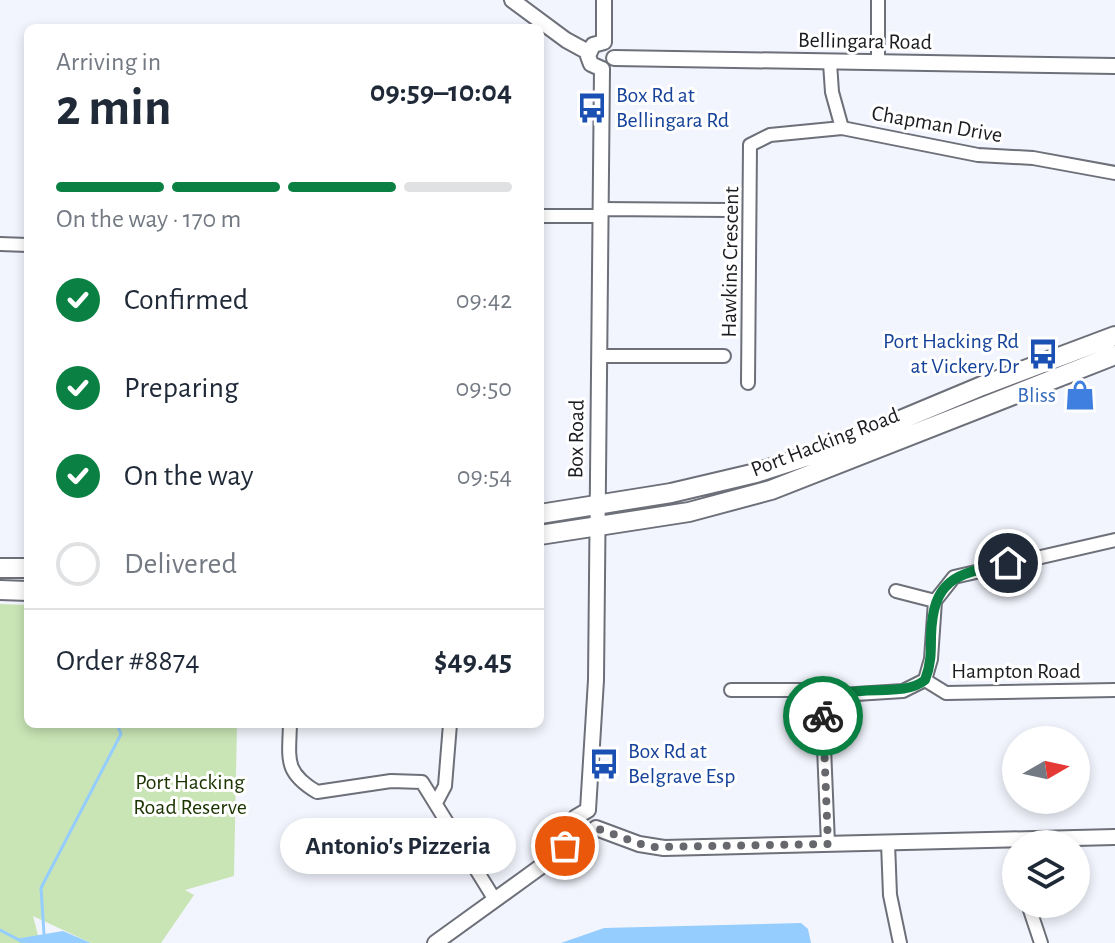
<!DOCTYPE html>
<html lang="en">
<head>
<meta charset="utf-8">
<style>
	:root { --surface:#fff; --page:#f6f6f7; --text:#1f2937; --muted:#747a83; --line:#e0e1e3; --accent:#0b8043 }
	body { margin:0; font-family:"Alegreya Sans",sans-serif; background:var(--page); color:var(--text); height:100vh; display:flex; flex-direction:column; font-size:30px; white-space:nowrap }
	* { box-sizing:border-box; margin:0 }
	p { font-size:26px; color:var(--muted) }
	.icon { flex:none; width:44px; height:44px; fill:none; stroke:currentColor; stroke-width:2; stroke-linecap:round; stroke-linejoin:round }
	.map { position:relative; flex:1; overflow:hidden }
	.details { position:absolute; left:24px; top:24px; width:520px; height:704px; display:flex; flex-direction:column; background:var(--surface); border-radius:12px; box-shadow:0 4px 12px #0003 }
	.details>* { flex:none }
	.needle { width:52px; rotate:81deg }
	.tools { position:absolute; left:1002px; top:726px; display:grid; gap:16px }
	.tools a { display:grid; place-items:center; width:88px; height:88px; border-radius:50%; background:var(--surface); box-shadow:0 4px 12px #0003; font-size:40px }
	.pin { position:absolute; display:grid; place-items:center; width:68px; height:68px; color:#fff; margin:-34px; border:4px solid #fff; border-radius:50%; box-shadow:0 2px 8px #0007 }
	.courier { position:absolute; display:grid; place-items:center; width:80px; height:80px; margin:-40px; border:6px solid #0b8043; border-radius:50%; background:#fff; color:#222; box-shadow:0 2px 10px #0007 }
	.bubble { position:absolute; height:56px; border-radius:28px; background:var(--surface); box-shadow:0 4px 12px #0003; font-size:26px; font-weight:600; line-height:56px; text-align:center }
	.headline em { font-style:normal; font-weight:600 }
	.headline div { display:flex; flex-direction:column-reverse }
	.headline { display:flex; align-items:center; justify-content:space-between; height:136px; padding:0 32px }
	h1 { font-size:52px; font-weight:600; line-height:60px }
	.bar { display:grid; grid-template-columns:repeat(4,1fr); gap:12px 8px; align-content:center; height:96px; padding:0 32px }
	.bar i { height:10px; border-radius:6px; background:var(--line) }
	.bar .selected { background:var(--accent) }
	.bar p { grid-column:span 4 }
	.line { display:flex; align-items:center; gap:20px; padding:0 32px; border-top:2px solid var(--line) }
	.line div { flex:1 }
	ol { padding:0 32px; list-style:none }
	li { display:flex; align-items:center; gap:24px; height:88px }
	li p { margin-inline-start:auto }
	li .icon { padding:8px; border-radius:50%; background:var(--accent); color:#fff; stroke-width:4 }
	li:last-child { color:var(--muted) }
	li i { width:44px; height:44px; border:4px solid var(--line); border-radius:50% }
	.map>svg:first-child { display:block }
</style>
</head>
<body>
<div class="map">
<svg width="1115" height="943" viewBox="0 0 1115 943">
	<rect width="100%" height="100%" fill="#f3f5fe"/>
	<!-- green -->
	<path fill="#c9e5b5" d="M0,604L28,605V724H237L234,876L185,890L194,895L161,943H91L33,916L40,943H0Z"/>
	<!-- water -->
	<path fill="#95cdfe" d="M801,923L808,929L811,943H561L604,928Z
		M63,931L91,943H21L15,939Z"/>
	<g fill="none" stroke-linecap="round" stroke-linejoin="round">
		<!-- stream -->
		<path stroke="#95cdfe" stroke-width="3" d="M0,930L25,943
			M44,934L41,888L121,734L117,724"/>
		<!-- minor casing -->
		<g stroke="#6d6f79" stroke-width="16">
			<path id="minor" d="M830,63L832,92L842,128
				M878,63V0
				M601,209L728,210
				M540,216H601
				M0,244L28,245
				M599,356H724
				M748,383L750,145L770,135L842,128L978,155L1033,158L1115,173
				M896,591L935,601
				M925,680L931,659L935,601L954,577L1115,540
				M731,690H805L830,702
				M290,724C289,760 284,772 317,792L391,781L422,782L495,900
				M437,801L445,786L450,724
				M888,843L890,895L900,943
				M828,844L823,723L825,710L840,695L903,691L925,680L946,693L1115,690
				M1028,904L1041,943"/>
		</g>
		<!-- tertiary casing -->
		<g stroke="#6d6f79" stroke-width="18">
			<path id="tertiary" d="M512,0L566,40L588,52
				M604,0V42
				M614,58L1115,66
				M602,69L591,64L588,56L593,45L604,42
				M588,810L596,680L602,69
				M596,828L639,844L664,848L1115,837
				M579,831L576,817L588,810
				M435,943L543,865L579,831"/>
		</g>
		<!-- primary casing -->
		<g stroke="#6d6f79" stroke-width="22">
			<path id="primary" d="M540,514L671,493L756,473L836,447L982,386L1115,336
				M540,535L689,512L771,490L1115,355
				M0,568H28
				M0,590L28,591"/>
		</g>
		<!-- minor -->
		<use href="#minor" stroke="#fff" stroke-width="12"/>
		<!-- tertiary -->
		<use href="#tertiary" stroke="#fff" stroke-width="14"/>
		<!-- primary -->
		<use href="#primary" stroke="#fff" stroke-width="18"/>
	</g>
	<g fill="none" stroke-linecap="round" stroke-linejoin="round">
		<!-- done -->
		<path stroke="#67686e" stroke-width="8" stroke-dasharray="0 14.4" d="M565,846L579,831L590,832L596,828L649,847L828,844L823,716"/>
		<!-- route -->
		<path stroke="#0b8043" stroke-width="10" d="M823,716C835,673 897,703 925,680C931,665 931,652 931,636C933,577 957,574 1008,563"/>
	</g>
	<!-- icons -->
	<defs>
		<g id="bus-bare" transform="scale(2.4)"><path d="M-5-6H5V4H4V6H2V4H-2V6H-4V4H-5ZM-3.5-4V0h7V-4ZM-3.5 1.2v1.5H-2V1.2ZM2 1.2v1.5H3.5V1.2Z" fill="#1a4fb4" stroke="#fff" stroke-width="2.5" paint-order="stroke"/></g>
		<g id="shop-bare" transform="scale(2.4)"><path d="M-5-2.5h2.3a2.7 3.5 0 0 1 5.4 0H5L5.5 6h-11ZM-1.5-2.5h3a1.5 2.3 0 0 0-3 0Z" fill="#3f7fe0" stroke="#fff" stroke-width="2.5" paint-order="stroke"/></g>
	</defs>
	<g fill-rule="evenodd">
		<use href="#bus-bare" x="592" y="108"/>
		<use href="#bus-bare" x="1043" y="354"/>
		<use href="#shop-bare" x="1080" y="395"/>
		<use href="#bus-bare" x="604" y="764"/>
	</g>
	<g text-anchor="middle" dominant-baseline="central" stroke-width="6" stroke-linejoin="round" paint-order="stroke">
		<!-- street labels -->
		<g font-size="22" fill="#1b1c20" stroke="#fff">
			<text transform="translate(865 41) rotate(1)">Bellingara Road</text>
			<text transform="translate(937 124) rotate(10)">Chapman Drive</text>
			<text transform="translate(730 262) rotate(-89)">Hawkins Crescent</text>
			<text transform="translate(576 439) rotate(-89)">Box Road</text>
			<text transform="translate(825 442) rotate(-21)">Port Hacking Road</text>
			<text x="1016" y="671">Hampton Road</text>
		</g>
		<!-- transit labels -->
		<g font-size="22" fill="#164399" stroke="#fff" text-anchor="start">
			<text x="616" y="95">Box Rd at<tspan x="616" dy="25">Bellingara Rd</tspan></text>
			<text x="1019" y="341" text-anchor="end">Port Hacking Rd<tspan x="1019" dy="25">at Vickery Dr</tspan></text>
			<text x="628" y="751">Box Rd at<tspan x="628" dy="25">Belgrave Esp</tspan></text>
		</g>
		<!-- shop labels -->
		<g font-size="22" fill="#366cbe" stroke="#fff" text-anchor="end">
			<text x="1056" y="395">Bliss</text>
		</g>
		<!-- park labels -->
		<g font-size="22" fill="#1b3400" stroke="#fff">
			<text x="190" y="782">Port Hacking<tspan x="190" dy="25">Road Reserve</tspan></text>
		</g>
	</g>
</svg>
<div class="tools">
<a><svg class="needle" viewBox="-14 -14 28 28"><path d="M0-13l5 13h-10z" fill="#e53935"/><path d="M0 13l5-13h-10z" fill="#747a83"/></svg></a>
<a><svg class="icon" aria-label="layers" viewBox="0 0 24 24"><path d="M12 4l9 5-9 5-9-5zM3 14l9 5 9-5"/></svg></a>
</div>
<div class="pin" style="left:565px;top:846px;background:#ea580c"><svg class="icon" aria-label="bag" viewBox="0 0 24 24"><path d="M5 8h14l-1 12H6zM9 8a3 3 0 0 1 6 0"/></svg></div>
<div class="pin" style="left:1008px;top:563px;background:#1f2937"><svg class="icon" aria-label="home" viewBox="0 0 24 24"><path d="M3 11l9-7 9 7M6 9v11h12V9"/></svg></div>
<div class="courier" style="left:823px;top:716px"><svg class="icon" aria-label="bike" viewBox="0 0 24 24"><circle cx="6" cy="16" r="4"/><circle cx="18" cy="16" r="4"/><path d="M6 16l4-8h5l3 8M10 8l3 8H6M13 5h3"/></svg></div>
<div class="bubble" style="left:280px;top:818px;width:236px">Antonio's Pizzeria</div>
<section class="details">
<div class="headline"><div><h1>2 min</h1><p>Arriving in</p></div><em>09:59–10:04</em></div>
<div class="bar"><i class="selected"></i><i class="selected"></i><i class="selected"></i><i></i><p>On the way · 170 m</p></div>
<ol>
<li><svg class="icon" aria-label="check" viewBox="0 0 24 24"><path d="M5 12l5 5 9-10"/></svg>Confirmed<p>09:42</p></li>
<li><svg class="icon" aria-label="check" viewBox="0 0 24 24"><path d="M5 12l5 5 9-10"/></svg>Preparing<p>09:50</p></li>
<li><svg class="icon" aria-label="check" viewBox="0 0 24 24"><path d="M5 12l5 5 9-10"/></svg>On the way<p>09:54</p></li>
<li><i></i>Delivered</li>
</ol>
<div class="line" style="height:104px"><div>Order #8874</div><b>$49.45</b></div>
</section>
</div>
</body>
</html>
